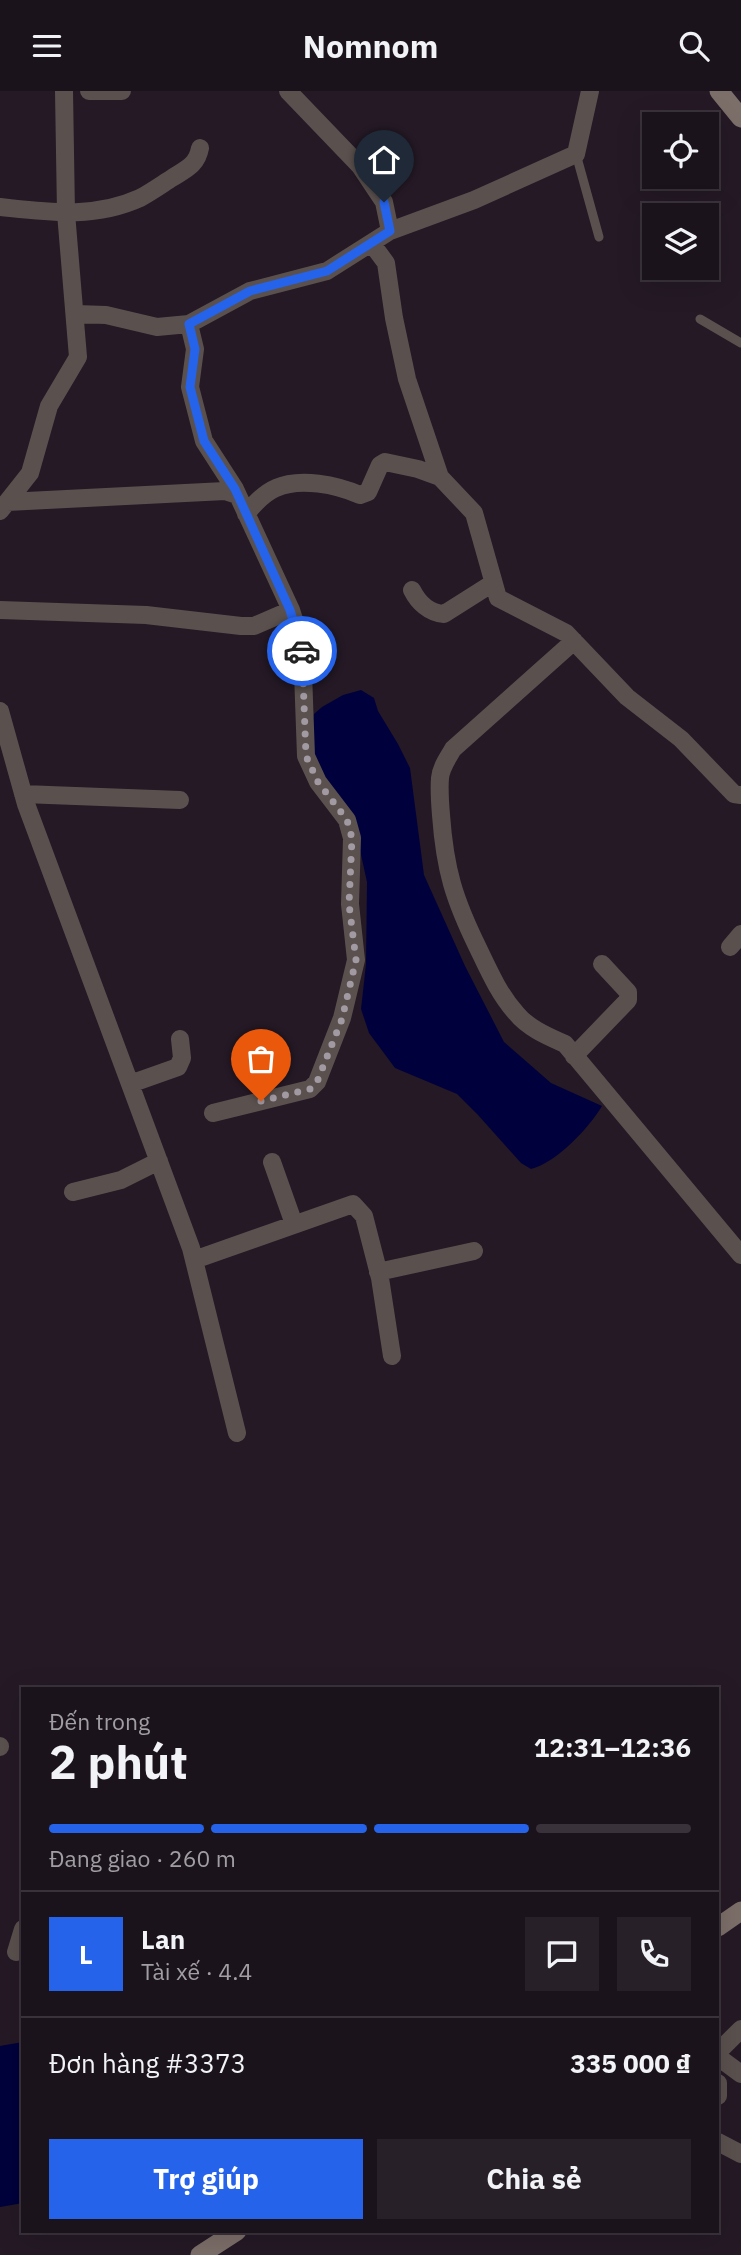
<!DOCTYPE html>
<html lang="vi">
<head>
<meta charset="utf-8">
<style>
	:root { --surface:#1b131c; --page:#282029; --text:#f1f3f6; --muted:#a09ea3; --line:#39323b; --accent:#2563eb }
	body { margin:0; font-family:"IBM Plex Sans",sans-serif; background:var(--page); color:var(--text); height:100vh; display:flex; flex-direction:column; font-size:26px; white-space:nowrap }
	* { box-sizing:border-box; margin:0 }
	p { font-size:23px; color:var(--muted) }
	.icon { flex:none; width:38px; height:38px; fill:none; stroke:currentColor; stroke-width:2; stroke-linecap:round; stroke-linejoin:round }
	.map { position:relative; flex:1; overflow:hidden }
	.sheet { position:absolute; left:21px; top:1596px; width:698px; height:546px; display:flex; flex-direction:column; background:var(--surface); border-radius:0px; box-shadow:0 7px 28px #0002,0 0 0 2px var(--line) }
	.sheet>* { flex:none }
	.buttons { position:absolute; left:642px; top:21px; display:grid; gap:14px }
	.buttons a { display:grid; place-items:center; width:77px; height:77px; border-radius:0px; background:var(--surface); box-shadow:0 7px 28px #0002,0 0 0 2px var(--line); font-size:35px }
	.pin { position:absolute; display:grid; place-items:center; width:60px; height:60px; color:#fff; margin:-72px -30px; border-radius:50% 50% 50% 0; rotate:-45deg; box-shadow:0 0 7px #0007 }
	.pin .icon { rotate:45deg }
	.courier { position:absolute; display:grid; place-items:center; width:70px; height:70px; margin:-35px; border:5px solid #2563eb; border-radius:50%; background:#fff; color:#222; box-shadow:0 2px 9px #0007 }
	.head em { font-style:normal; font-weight:700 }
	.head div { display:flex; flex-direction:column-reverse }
	.head { display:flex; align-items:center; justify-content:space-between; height:119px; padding:0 28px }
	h1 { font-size:46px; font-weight:700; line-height:52px }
	.bar { display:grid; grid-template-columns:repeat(4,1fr); gap:10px 7px; align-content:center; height:84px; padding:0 28px }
	.bar i { height:9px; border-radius:5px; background:var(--line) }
	.bar .selected { background:var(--accent) }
	.bar p { grid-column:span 4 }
	.line { display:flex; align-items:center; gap:18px; padding:0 28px; border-top:2px solid var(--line) }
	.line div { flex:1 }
	.round { display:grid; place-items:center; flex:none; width:74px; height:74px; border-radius:0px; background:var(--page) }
	.action { display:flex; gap:14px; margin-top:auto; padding:14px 28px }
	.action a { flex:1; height:80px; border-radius:0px; background:var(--accent); color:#fff; font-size:28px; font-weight:700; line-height:80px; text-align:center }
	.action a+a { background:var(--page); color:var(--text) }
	header { display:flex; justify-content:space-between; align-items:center; height:91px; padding:0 28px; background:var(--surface); font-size:32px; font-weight:700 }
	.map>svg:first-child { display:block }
</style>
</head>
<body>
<header><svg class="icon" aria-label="menu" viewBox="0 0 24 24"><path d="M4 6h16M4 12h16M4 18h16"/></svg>Nomnom<svg class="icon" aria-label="search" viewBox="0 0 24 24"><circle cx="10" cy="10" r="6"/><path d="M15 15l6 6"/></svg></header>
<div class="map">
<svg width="741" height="2164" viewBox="0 0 741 2164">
	<rect width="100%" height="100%" fill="#241925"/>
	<!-- water -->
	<path fill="#00013c" d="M361,599L374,607L378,620L398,653L410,677L424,784L465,875L504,951L551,992L602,1015C589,1037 556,1072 531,1078L521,1072L478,1024L457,1003L395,977L369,942L361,918L366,873L367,791L354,732L317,679L310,642L314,623L322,616L343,604Z
		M23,1951V2112L0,2116V1955Z"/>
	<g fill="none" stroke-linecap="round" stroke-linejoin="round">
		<!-- service -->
		<path stroke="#5a514e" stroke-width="9" d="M576,63L599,146
			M700,228L741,252"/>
		<!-- minor -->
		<path stroke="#5a514e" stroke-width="18" d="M89,0H122
			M288,0L360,75L384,111L390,140
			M0,116C48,121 94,128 140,107C151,101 161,94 172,87C186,78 197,74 200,57
			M372,153L386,172L394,227L407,288L440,386L474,422L498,507L566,542L627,606L681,648L734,703L741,704
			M76,223L106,224L157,236L189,233L250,200L327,180L390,140L474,109L576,63L590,0
			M189,233L195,258L190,296L204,350L235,398L291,519L302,554L306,665L318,691L347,729L352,747L350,813L356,869L342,927L317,991L310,998L213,1022
			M7,411L225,400L237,404
			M0,420L30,382L49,315L78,266L66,122L64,0
			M246,423C254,413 264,402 276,397C300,386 337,394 360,404L368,401L380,374L385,371L418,378L440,386
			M412,499C418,511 429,522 444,523L493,492
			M0,519L146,524L241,535H254L291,519
			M574,550L453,658C448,667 441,676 440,687C439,699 440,712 441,724C445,779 454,808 478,857C489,880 499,903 516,922C528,937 547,945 565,953L741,1164
			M0,620L26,713L191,1157L237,1342
			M23,703L180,709
			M730,856L741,843
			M574,965L628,909V901L602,873
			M130,993L178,976L182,967L180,948
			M272,1071L294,1133
			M73,1101L121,1089L159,1070
			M194,1169L353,1113L364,1125L380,1187L392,1265
			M378,1181L474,1160
			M0,1656V1655
			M16,1861L23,1838
			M718,1961L741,1938
			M718,1966L741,1983
			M718,1992V2005
			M718,2051L741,2063"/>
		<!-- secondary -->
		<path stroke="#7c6e69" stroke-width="19" d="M719,0L741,27
			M718,1836L741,1820
			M200,2164L237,2140"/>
	</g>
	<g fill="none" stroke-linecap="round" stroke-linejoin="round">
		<!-- done -->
		<path stroke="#a29aa3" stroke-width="7" stroke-dasharray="0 12.6" d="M261,1010L310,998L317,991L342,928L356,869L349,813L352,747L347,729L318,691L306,665L302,560"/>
		<!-- route -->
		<path stroke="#2563eb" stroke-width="9" d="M302,560L290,519L235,398L204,350L190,296L195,258L189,233L250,200L327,180L390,140L384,111"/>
	</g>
</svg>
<div class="buttons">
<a><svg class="icon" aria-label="locate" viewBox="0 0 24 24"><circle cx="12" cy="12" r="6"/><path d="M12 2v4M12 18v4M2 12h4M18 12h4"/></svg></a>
<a><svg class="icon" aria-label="layers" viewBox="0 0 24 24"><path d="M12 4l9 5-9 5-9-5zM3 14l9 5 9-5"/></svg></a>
</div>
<div class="pin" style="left:261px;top:1010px;background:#ea580c"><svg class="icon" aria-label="bag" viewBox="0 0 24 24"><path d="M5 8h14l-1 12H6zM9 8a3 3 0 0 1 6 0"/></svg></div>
<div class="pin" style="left:384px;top:111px;background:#1f2937"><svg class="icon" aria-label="home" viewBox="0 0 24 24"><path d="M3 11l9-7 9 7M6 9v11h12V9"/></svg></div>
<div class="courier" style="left:302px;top:560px"><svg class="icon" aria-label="car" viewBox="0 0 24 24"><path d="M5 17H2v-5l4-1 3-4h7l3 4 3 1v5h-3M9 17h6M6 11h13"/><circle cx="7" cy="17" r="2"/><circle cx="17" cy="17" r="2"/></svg></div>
<section class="sheet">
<div class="head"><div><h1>2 phút</h1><p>Đến trong</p></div><em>12:31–12:36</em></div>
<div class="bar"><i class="selected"></i><i class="selected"></i><i class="selected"></i><i></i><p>Đang giao · 260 m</p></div>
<div class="line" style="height:126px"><b class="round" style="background:var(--accent);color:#fff">L</b><div><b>Lan</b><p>Tài xế · 4.4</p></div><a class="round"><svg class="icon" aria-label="chat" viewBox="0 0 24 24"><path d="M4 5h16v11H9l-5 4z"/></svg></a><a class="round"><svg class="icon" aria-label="phone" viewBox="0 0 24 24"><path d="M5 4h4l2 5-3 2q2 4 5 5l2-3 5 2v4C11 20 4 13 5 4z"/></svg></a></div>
<div class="line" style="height:91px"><div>Đơn hàng #3373</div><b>335 000 ₫</b></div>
<div class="action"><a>Trợ giúp</a><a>Chia sẻ</a></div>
</section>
</div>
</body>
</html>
